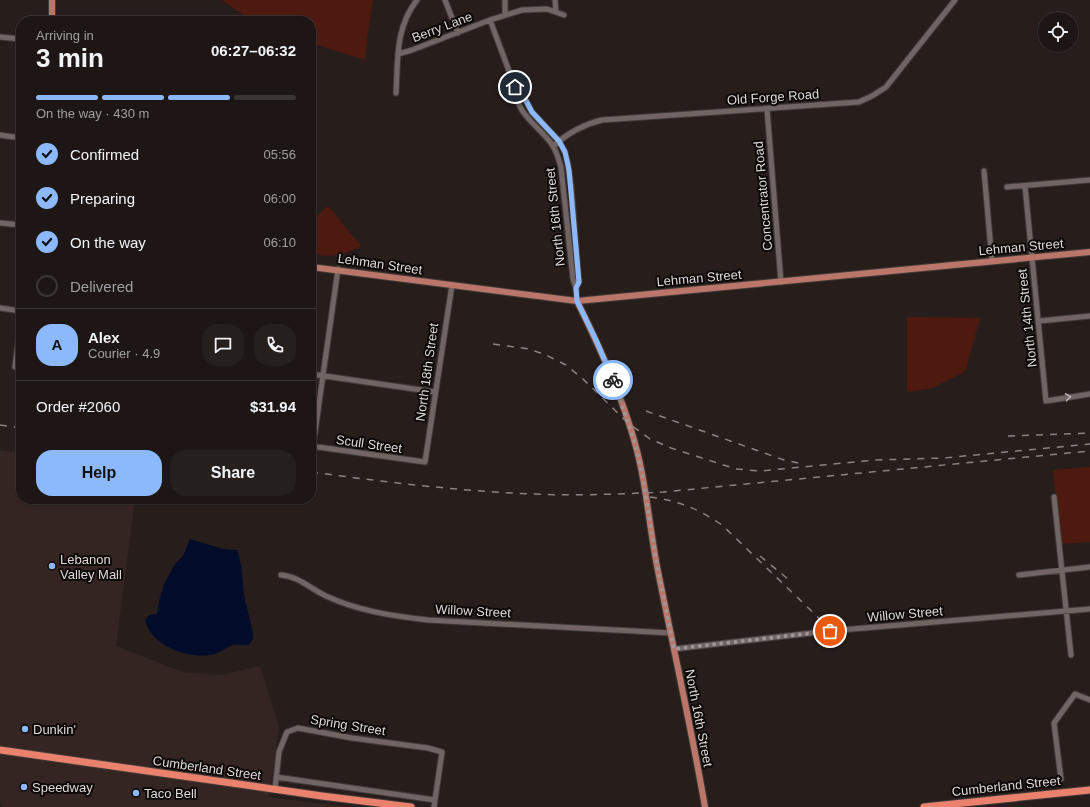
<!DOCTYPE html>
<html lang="en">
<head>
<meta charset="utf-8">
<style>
	:root { --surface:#1d1615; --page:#251f1e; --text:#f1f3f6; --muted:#a09fa0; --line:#3b3534; --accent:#8cb9fc }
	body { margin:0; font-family:Arial,sans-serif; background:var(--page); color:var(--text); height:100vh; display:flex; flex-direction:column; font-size:15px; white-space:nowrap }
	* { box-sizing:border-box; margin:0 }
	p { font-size:13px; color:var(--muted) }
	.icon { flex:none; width:22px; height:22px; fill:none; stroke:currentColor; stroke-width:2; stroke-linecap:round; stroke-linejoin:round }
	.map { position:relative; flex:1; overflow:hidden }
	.panel { position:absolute; left:16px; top:16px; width:300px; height:488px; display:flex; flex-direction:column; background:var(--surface); border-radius:16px; box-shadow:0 1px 3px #0004,0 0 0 1px var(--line) }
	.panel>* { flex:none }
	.controls { position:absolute; left:1038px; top:12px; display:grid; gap:8px }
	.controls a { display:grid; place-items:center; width:40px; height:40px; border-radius:50%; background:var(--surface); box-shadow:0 1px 3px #0004,0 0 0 1px var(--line); font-size:20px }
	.pin { position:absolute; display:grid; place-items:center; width:34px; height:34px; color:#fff; margin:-17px; border:2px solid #fff; border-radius:50%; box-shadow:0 1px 4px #0007 }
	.courier { position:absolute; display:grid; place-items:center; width:40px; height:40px; margin:-20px; border:3px solid #8cb9fc; border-radius:50%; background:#fff; color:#222; box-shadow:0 1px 5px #0007 }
	.overview em { font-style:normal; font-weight:800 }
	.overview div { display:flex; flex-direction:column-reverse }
	.overview { display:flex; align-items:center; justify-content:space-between; height:68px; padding:0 20px }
	h1 { font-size:26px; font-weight:800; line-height:30px }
	.bar { display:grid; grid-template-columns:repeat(4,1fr); gap:6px 4px; align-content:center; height:48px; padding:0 20px }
	.bar i { height:5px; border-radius:3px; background:var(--line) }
	.bar .selected { background:var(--accent) }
	.bar p { grid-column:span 4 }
	.line { display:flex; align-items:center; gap:10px; padding:0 20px; border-top:1px solid var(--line) }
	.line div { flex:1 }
	.round { display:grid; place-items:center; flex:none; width:42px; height:42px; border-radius:16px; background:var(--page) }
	ol { padding:0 20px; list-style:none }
	li { display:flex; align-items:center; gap:12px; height:44px }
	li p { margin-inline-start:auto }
	li .icon { padding:4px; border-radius:50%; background:var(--accent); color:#111; stroke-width:4 }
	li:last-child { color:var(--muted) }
	li i { width:22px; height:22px; border:2px solid var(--line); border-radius:50% }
	.action { display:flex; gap:8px; margin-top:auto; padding:8px 20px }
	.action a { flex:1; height:46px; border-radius:16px; background:var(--accent); color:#111; font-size:16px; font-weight:800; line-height:46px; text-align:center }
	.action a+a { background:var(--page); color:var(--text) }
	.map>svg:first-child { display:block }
</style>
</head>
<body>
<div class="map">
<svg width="1090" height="807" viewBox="0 0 1090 807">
	<rect width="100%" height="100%" fill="#271e1c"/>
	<!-- built -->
	<path fill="#342522" d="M0,450L21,453V499H135L116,646L182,672L221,675L260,666L279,727L269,797L347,807H2L0,800Z"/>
	<!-- green -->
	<path fill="#4e190f" d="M222,0H373L367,40L365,60L311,43V21H252Z
		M328,206L361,246C344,255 330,259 311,253V222Z
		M907,317L980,318L966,369L962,373L933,388L907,392Z
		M1090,467V542L1060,544L1053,470Z"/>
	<!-- water -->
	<path fill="#000c2a" d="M190,539L223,549L237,550L241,564L244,595L253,633V639L249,645C243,645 235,644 230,646C224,649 218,654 211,655C186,659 151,645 145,620L149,615L157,614L159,601L164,584L175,564L183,556Z"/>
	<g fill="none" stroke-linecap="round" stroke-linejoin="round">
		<!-- minor casing -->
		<g stroke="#413a39" stroke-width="7">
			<path id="minor" d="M445,0L458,33
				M505,0V15
				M555,0L556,12
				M490,20L515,87C516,116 539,125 553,146C557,153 559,160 561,167L573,279L576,288L577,301
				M0,37L21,39
				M398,54L412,50L490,20L522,10L547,9L564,15
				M515,87L523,95L532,112L559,141L565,152L568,164L571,186L579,282L576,288
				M396,93C398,60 395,28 417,0
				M767,109L781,282
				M0,135L21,138
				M553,146C567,134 584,124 602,120L859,102L872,96L886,87L955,0
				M984,171L992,261
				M1025,186L1046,401L1090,394
				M1007,187L1090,180
				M0,223L21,225
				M0,308L21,311
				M1039,321L1090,316
				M15,367L21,319
				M311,374L435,392
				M311,446L425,462L452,285
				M313,446L338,269
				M1054,497L1071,655
				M281,575C298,576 311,589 326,596C358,611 393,616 428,620L671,633
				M1019,575L1090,567
				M674,649L829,631L1090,609
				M276,777L435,800
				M1061,779L1054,723L1075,694L1090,700
				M275,789L279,752L287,732L298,728L352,738L428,748L442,752L434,807"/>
		</g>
		<!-- major casing -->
		<g stroke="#413a39" stroke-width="8">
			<path id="major" d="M52,0V21
				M311,267L577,301L1090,252
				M577,301C603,354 631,415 642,473C648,504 651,535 657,566C673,647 691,726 705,807"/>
		</g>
		<!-- highway casing -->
		<g stroke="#413a39" stroke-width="9">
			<path id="highway" d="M0,750L322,796L411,807
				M924,807L1090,790"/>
		</g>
		<!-- minor -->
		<use href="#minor" stroke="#706563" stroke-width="5"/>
		<!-- major -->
		<use href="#major" stroke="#b97669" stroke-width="6"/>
		<!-- highway -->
		<use href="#highway" stroke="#ea816d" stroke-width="7"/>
		<!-- rail -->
		<path stroke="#8a8381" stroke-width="1.5" stroke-dasharray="7 7" stroke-linecap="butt" d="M493,344L529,349L546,355L566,365L583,379L628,423L650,439L671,448L736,469L760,471L875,460L944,458L1090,444
			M646,411L784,460L803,464
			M0,425L21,428
			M1008,436L1090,433
			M311,472C385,482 458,491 532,494C576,496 620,494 663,492L1090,451
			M650,497C679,501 697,508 722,525L825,624
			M760,556L788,579"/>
	</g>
	<!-- one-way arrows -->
	<defs><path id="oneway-chevron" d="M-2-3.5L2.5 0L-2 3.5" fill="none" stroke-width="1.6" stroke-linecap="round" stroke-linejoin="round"/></defs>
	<use stroke="#b8b0ae" href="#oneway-chevron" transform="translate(1068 397) rotate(-8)"/>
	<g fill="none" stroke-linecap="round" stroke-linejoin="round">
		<!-- done -->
		<path stroke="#9f9796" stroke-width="4" stroke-dasharray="0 7.2" d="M613,380L634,440L642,473L657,565L674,649L830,631"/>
		<!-- route -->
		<path stroke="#8cb9fc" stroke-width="5" d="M515,87L523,95L532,112L559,141L565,152L569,170L579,282L576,288L577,301L596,340L613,380"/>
	</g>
	<!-- markers -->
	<g fill="#8cb9fc" stroke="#0d0908" stroke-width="1.5">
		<circle cx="52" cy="566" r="4"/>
		<circle cx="25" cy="729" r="4"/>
		<circle cx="24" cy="787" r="4"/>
		<circle cx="136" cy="793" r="4"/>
	</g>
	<g text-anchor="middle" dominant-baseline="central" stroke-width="4" stroke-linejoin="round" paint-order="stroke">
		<!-- street labels -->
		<g font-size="13" fill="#dfd8d7" stroke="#0d0908">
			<text transform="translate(442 27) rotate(-21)">Berry Lane</text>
			<text transform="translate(773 97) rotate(-4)">Old Forge Road</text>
			<text transform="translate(763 196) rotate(-95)">Concentrator Road</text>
			<text transform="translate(555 217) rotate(-96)">North 16th Street</text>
			<text transform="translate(1021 247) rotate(-5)">Lehman Street</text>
			<text transform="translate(380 264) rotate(8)">Lehman Street</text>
			<text transform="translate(699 278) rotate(-5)">Lehman Street</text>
			<text transform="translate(1027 318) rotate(-96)">North 14th Street</text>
			<text transform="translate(427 372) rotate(-82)">North 18th Street</text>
			<text transform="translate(369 444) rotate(8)">Scull Street</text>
			<text transform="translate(473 611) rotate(3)">Willow Street</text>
			<text transform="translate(905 614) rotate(-5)">Willow Street</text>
			<text transform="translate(699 718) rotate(79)">North 16th Street</text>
			<text transform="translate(348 725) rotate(9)">Spring Street</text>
			<text transform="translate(207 768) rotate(8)">Cumberland Street</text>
			<text transform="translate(1006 786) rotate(-6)">Cumberland Street</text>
		</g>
		<!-- poi labels -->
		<g font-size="13" fill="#dfd8d7" stroke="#0d0908" text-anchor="start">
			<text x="60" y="559">Lebanon<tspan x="60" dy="15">Valley Mall</tspan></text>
			<text x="33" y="729">Dunkin'</text>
			<text x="32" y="787">Speedway</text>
			<text x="144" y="793">Taco Bell</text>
		</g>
	</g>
</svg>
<div class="controls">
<a><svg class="icon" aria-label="locate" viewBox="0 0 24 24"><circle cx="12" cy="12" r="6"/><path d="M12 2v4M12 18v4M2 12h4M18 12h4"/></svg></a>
</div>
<div class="pin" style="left:830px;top:631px;background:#ea580c"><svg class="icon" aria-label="bag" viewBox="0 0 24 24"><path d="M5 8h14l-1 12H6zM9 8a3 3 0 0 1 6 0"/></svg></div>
<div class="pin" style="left:515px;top:87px;background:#1f2937"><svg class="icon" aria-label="home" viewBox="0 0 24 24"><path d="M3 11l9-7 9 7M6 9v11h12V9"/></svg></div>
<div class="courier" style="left:613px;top:380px"><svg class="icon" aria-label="bike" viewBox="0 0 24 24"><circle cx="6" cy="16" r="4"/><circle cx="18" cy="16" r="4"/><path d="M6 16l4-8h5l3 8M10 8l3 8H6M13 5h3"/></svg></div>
<section class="panel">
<div class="overview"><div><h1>3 min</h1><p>Arriving in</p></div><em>06:27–06:32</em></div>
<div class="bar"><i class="selected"></i><i class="selected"></i><i class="selected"></i><i></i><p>On the way · 430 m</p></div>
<ol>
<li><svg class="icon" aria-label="check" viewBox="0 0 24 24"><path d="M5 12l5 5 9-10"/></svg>Confirmed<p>05:56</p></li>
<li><svg class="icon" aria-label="check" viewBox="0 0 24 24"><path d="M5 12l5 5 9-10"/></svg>Preparing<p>06:00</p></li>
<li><svg class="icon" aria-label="check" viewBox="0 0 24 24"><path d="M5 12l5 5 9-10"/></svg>On the way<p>06:10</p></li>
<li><i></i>Delivered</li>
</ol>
<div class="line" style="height:72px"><b class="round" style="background:var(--accent);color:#111">A</b><div><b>Alex</b><p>Courier · 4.9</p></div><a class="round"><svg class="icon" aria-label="chat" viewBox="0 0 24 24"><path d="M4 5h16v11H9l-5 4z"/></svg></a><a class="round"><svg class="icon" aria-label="phone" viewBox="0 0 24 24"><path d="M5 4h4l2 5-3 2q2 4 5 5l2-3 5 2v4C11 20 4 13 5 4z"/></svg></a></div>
<div class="line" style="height:52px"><div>Order #2060</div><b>$31.94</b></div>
<div class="action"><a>Help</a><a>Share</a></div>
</section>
</div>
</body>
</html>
